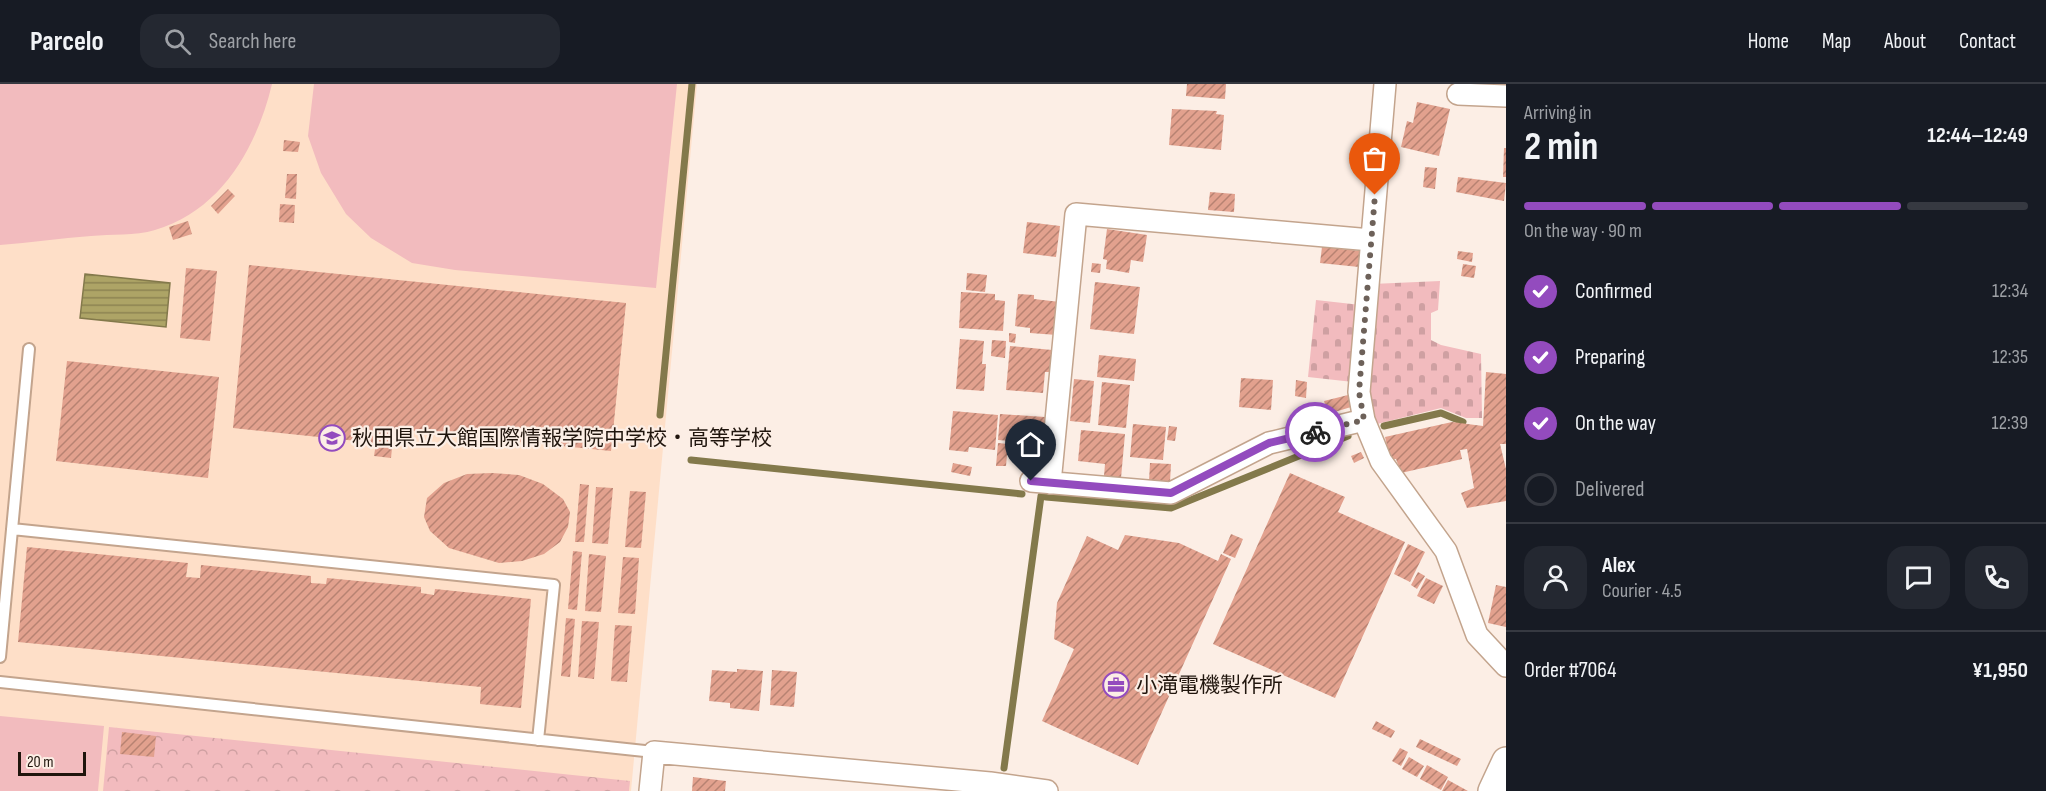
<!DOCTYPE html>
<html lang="en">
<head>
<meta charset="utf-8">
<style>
	:root { --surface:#171b24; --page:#242831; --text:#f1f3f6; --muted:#9ea1a6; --line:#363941; --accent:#934bbe }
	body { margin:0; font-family:"Sofia Sans Condensed","Noto Sans JP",sans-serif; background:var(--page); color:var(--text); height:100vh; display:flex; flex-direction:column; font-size:22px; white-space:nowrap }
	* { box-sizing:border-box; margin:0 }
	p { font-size:20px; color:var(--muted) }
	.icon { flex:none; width:33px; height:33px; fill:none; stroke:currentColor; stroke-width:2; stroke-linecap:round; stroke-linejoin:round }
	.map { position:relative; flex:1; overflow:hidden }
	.sheet { display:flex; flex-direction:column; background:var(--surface); width:540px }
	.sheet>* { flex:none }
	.scale { position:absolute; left:18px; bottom:15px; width:68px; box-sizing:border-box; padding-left:6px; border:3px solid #20150d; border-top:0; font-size:16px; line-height:21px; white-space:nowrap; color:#20150d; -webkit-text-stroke:4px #fceee5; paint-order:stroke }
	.pin { position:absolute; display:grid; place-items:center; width:51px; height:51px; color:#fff; margin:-62px -26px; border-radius:50% 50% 50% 0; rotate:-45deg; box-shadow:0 0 6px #0007 }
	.pin .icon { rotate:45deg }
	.courier { position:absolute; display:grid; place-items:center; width:60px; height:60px; margin:-30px; border:4px solid #934bbe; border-radius:50%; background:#fff; color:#222; box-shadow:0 2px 8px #0007 }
	.summary em { font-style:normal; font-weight:700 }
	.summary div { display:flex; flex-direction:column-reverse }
	.summary { display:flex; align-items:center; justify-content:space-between; height:102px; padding:0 18px }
	h1 { font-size:39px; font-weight:700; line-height:45px }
	.bar { display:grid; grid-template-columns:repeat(4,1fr); gap:9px 6px; align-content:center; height:72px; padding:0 18px }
	.bar i { height:8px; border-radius:4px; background:var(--line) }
	.bar .active { background:var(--accent) }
	.bar p { grid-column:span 4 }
	.line { display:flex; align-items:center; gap:15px; padding:0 18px; border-top:2px solid var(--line) }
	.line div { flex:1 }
	.round { display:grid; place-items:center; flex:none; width:63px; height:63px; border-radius:18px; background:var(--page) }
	ol { padding:0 18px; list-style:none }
	li { display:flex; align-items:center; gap:18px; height:66px }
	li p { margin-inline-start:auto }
	li .icon { padding:6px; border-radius:50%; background:var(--accent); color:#fff; stroke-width:4 }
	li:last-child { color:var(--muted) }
	li i { width:33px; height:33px; border:3px solid var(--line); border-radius:50% }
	header { display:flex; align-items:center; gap:36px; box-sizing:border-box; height:84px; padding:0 30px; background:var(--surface); border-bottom:2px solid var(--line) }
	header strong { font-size:28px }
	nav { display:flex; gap:33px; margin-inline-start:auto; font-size:21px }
	.search { width:420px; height:54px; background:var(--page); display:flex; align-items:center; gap:15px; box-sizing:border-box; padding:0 21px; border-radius:18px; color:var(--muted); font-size:22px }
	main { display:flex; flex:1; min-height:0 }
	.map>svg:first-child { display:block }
</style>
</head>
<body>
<header>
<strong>Parcelo</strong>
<div class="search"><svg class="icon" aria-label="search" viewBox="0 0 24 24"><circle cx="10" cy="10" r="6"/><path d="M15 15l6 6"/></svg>Search here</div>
<nav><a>Home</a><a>Map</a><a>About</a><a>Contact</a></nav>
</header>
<main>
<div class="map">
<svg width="1506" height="707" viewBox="0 0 1506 707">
	<defs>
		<pattern id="cemetery-stones" width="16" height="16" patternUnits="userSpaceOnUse" patternTransform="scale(1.5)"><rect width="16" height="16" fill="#f2bbbe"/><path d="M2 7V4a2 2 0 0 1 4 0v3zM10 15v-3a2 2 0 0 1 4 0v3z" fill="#cfa0a2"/></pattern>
		<pattern id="park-crowns" width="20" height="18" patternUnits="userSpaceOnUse" patternTransform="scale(1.5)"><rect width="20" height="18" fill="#f2bbbe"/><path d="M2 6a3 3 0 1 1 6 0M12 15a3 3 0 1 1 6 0" fill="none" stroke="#cfa0a2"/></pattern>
		<pattern id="water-rules" width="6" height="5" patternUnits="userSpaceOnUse" patternTransform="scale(1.5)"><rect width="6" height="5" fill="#ada466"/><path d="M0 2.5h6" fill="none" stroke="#8c8452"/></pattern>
		<pattern id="building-hatch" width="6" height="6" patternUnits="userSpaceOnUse" patternTransform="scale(1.5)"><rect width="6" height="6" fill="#e2a18e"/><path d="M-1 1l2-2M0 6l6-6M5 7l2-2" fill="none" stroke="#b78272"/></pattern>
	</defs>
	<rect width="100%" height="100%" fill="#fceee5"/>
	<!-- built -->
	<path fill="#fedfc8" d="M0,0H697L631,707H0Z"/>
	<!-- grass -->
	<path fill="#f2bbbe" d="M0,0H272C257,63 221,127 155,146C135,152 111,150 91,152C60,154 30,159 0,161Z
		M314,0H677L656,204L455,186L412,179L371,154L346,130L321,89L308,52Z
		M0,632L104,642L98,707H0Z"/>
	<!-- cemetery -->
	<path fill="url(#cemetery-stones)" d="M1440,197L1438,226L1431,229V256L1441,261L1481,270L1482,334H1466L1441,324L1373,341L1364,310L1372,200Z
		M1316,216L1361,221L1353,298L1308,293Z"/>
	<!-- park -->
	<path fill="url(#park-crowns)" d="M109,643L630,697L629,707H103Z"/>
	<!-- water -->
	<path fill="url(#water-rules)" stroke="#83794b" stroke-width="1.5" d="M85,190L170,199L166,243L80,234Z"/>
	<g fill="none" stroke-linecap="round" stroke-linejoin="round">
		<!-- stream -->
		<path stroke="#83794b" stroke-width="7" d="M660,331L692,0
			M1384,342L1441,329L1463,338
			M691,376L1022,410
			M1046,413L1171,424L1348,352
			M1004,684L1041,412"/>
	</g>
	<!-- building -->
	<path fill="url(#building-hatch)" d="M1187,0H1226L1225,15L1186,12Z
		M1417,18L1450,25L1439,72L1401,63L1407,37L1413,39Z
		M1172,25L1217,27L1216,30L1224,31L1221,66L1169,61Z
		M284,56L300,58L298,68L283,67Z
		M1504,64H1506V93H1503Z
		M1425,83L1437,84L1435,105L1423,103Z
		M287,90H297L296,115L285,114Z
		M1458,93L1506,99L1504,117L1456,108Z
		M228,105L235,112L218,130L211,122Z
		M1210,108L1235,110L1234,128L1208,126Z
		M280,120L295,121L294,139L279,138Z
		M188,137L192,150L173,156L169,143Z
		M1027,138L1060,142L1056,173L1023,169Z
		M1107,145L1147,151L1143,178L1131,176L1129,189L1106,185L1107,176L1103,175Z
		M1322,163L1361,167L1359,183L1320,179Z
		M1458,167L1473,169L1472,178L1457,175Z
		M1092,179L1101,180L1100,189L1091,188Z
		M1463,180L1476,182L1474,194L1461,192Z
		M249,181L626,219L611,367L394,345L391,374L374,372L376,359L233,344Z
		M186,184L217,187L210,257L180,254Z
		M967,189L987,191L985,208L966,206Z
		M1095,198L1140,203L1134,250L1090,245Z
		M961,208L995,210V216L1005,217L1003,247L959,244Z
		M1018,210L1034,211V215L1060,218L1057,251L1030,249V244L1015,242Z
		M1009,249L1016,250L1015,259L1009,258Z
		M960,255L984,257L982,280H986L984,307L956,305Z
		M992,256L1006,257L1005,274L991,272Z
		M1010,262L1052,266L1050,288H1045L1043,309L1006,306Z
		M1099,271L1136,275L1134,297L1097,293Z
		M67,277L219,293L208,394L56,377Z
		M1486,288L1506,290V360H1500L1506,385V417L1467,424L1461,409L1474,404L1467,365L1460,366L1462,375L1401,389L1396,375H1390L1385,353L1452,338L1483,342Z
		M1241,294L1273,296L1271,326L1239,323Z
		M1074,295L1094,297L1090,339L1070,337Z
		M1296,296L1307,298L1306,314L1295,312Z
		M1102,298L1130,301L1126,344L1098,341Z
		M1348,311L1351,323L1328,330L1324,317Z
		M953,327L998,331L995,366L969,363L968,368L949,366Z
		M1000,330L1045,333L1042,372L1010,370V357L998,356Z
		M1133,340L1166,343L1163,376L1130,373Z
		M1169,342L1177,343L1175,357L1167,356Z
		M1081,346L1125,350L1121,394L1104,392L1105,380L1078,377Z
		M998,359L1008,360L1006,382H996Z
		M1361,368L1364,374L1354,379L1351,372Z
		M953,379L972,383L970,392L951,388Z
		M1150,379L1171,380L1170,398L1149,397Z
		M492,389L519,391L543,400L563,415L570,428L568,443L560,458L544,470L522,477L499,479L449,464L430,447L424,433L427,414L444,399L467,390Z
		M1290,389L1345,413L1338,428L1405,458L1335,614L1213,560Z
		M580,400L589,401L584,458H575Z
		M596,403L613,404L608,460L592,459Z
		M630,407L646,408L641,464L625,463Z
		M1231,450L1243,455L1235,474L1223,469Z
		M1125,451L1179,459L1218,477L1221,470L1231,475L1138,681L1042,637L1074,565L1054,555L1057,519L1087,452L1118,466Z
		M1408,460L1425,468L1410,498L1394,490Z
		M27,463L188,479L186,493L200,494L201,481L311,492V499L326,500L327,494L421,503V509L434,511L435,505L531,515L521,624L480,620L481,603L18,558Z
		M573,467L582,468L577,526L568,525Z
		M589,470L606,472L601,528L585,527Z
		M623,473L639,474L635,530L618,529Z
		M1418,488L1425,492L1417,505L1411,501Z
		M1426,494L1443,502L1434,520L1417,512Z
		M1496,501L1506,503V543L1488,539Z
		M566,534L575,535L570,593L561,592Z
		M582,537L599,538L594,595L578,593Z
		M615,541L632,542L627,598L611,597Z
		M737,585L763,587L759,627L730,624V619L709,617L712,586L737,588Z
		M772,586L797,588L794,623L770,621Z
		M1376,637L1395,647L1391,654L1372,645Z
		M122,648L156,652L154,673L120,670Z
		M1420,655L1461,675L1457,682L1416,663Z
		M1400,664L1408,668L1401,682L1392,677Z
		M1409,673L1424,682L1417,693L1402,685Z
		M1427,681L1448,693L1441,706L1420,695Z
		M693,693L726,697L725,707H692Z
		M1448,696L1468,707H1442Z"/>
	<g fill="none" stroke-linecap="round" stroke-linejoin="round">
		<!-- service casing -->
		<g stroke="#c3a48d" stroke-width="14">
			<path id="service" d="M12,445L554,501L538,656
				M0,573L29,265
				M0,598L654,668"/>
		</g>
		<!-- minor casing -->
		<g stroke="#c3a48d" stroke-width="24">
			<path id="minor" d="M1385,0L1359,308L1364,336L1381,377L1446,467L1477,551L1506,582
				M1458,10L1506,12
				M1031,397L1171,409L1269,359L1364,336
				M1050,399L1076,130L1371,156
				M650,707L654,668L990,699L1047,707"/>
		</g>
		<!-- tertiary casing -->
		<g stroke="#c3a48d" stroke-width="30">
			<path id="tertiary" d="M1492,707L1506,677"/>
		</g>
		<!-- service -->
		<use href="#service" stroke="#fff" stroke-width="10"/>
		<!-- minor -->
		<use href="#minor" stroke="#fff" stroke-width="21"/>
		<!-- tertiary -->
		<use href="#tertiary" stroke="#fff" stroke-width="27"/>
	</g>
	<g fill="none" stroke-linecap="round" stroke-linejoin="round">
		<!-- done -->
		<path stroke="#6d6159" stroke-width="6" stroke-dasharray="0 10.8" d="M1315,348L1364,336L1359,308L1375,111"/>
		<!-- route -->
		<path stroke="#934bbe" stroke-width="8" d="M1031,397L1171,409L1269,359L1315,348"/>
	</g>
	<!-- icons -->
	<defs>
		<g id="school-ring" transform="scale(1.35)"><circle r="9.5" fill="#fceee5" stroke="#934bbe" stroke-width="1.5"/><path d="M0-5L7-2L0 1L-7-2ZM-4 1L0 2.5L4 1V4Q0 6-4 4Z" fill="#934bbe"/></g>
		<g id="office-ring" transform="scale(1.35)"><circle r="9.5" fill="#fceee5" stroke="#934bbe" stroke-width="1.5"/><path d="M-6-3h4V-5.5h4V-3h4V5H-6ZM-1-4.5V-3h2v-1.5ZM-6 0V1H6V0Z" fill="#934bbe"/></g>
	</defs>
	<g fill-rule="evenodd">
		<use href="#school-ring" x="332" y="354"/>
		<use href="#office-ring" x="1116" y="601"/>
	</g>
	<g text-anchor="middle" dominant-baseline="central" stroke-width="4.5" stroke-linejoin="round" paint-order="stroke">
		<!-- poi labels -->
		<g font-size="21" fill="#20150d" stroke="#fceee5" text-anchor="start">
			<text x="352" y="354">秋田県立大館国際情報学院中学校・高等学校</text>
			<text x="1136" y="601">小滝電機製作所</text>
		</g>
	</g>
</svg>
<div class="scale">20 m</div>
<div class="pin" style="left:1375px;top:111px;background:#ea580c"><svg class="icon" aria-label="bag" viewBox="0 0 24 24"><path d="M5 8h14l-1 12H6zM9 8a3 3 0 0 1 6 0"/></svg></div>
<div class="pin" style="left:1031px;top:397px;background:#1f2937"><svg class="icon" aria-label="home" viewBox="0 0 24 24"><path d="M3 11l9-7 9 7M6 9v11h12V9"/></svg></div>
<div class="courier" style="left:1315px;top:348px"><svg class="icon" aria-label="bike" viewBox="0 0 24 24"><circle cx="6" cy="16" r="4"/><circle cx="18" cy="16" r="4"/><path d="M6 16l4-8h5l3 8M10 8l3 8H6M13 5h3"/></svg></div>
</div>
<section class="sheet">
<div class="summary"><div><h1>2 min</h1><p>Arriving in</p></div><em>12:44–12:49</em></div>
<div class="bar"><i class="active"></i><i class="active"></i><i class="active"></i><i></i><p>On the way · 90 m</p></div>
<ol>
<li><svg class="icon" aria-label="check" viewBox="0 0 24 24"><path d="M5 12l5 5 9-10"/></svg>Confirmed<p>12:34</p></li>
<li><svg class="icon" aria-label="check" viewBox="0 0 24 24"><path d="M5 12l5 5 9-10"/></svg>Preparing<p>12:35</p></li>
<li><svg class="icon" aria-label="check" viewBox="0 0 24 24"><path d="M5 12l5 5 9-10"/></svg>On the way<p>12:39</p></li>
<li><i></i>Delivered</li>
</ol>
<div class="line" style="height:108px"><a class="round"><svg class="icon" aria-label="person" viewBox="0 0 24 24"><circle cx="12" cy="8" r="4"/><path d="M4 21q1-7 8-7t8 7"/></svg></a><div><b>Alex</b><p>Courier · 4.5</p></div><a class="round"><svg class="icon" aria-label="chat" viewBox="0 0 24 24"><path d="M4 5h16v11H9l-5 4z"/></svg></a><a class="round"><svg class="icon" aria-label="phone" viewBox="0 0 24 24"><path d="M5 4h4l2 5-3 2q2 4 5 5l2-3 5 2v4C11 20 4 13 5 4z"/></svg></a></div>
<div class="line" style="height:78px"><div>Order #7064</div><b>¥1,950</b></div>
</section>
</main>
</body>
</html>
